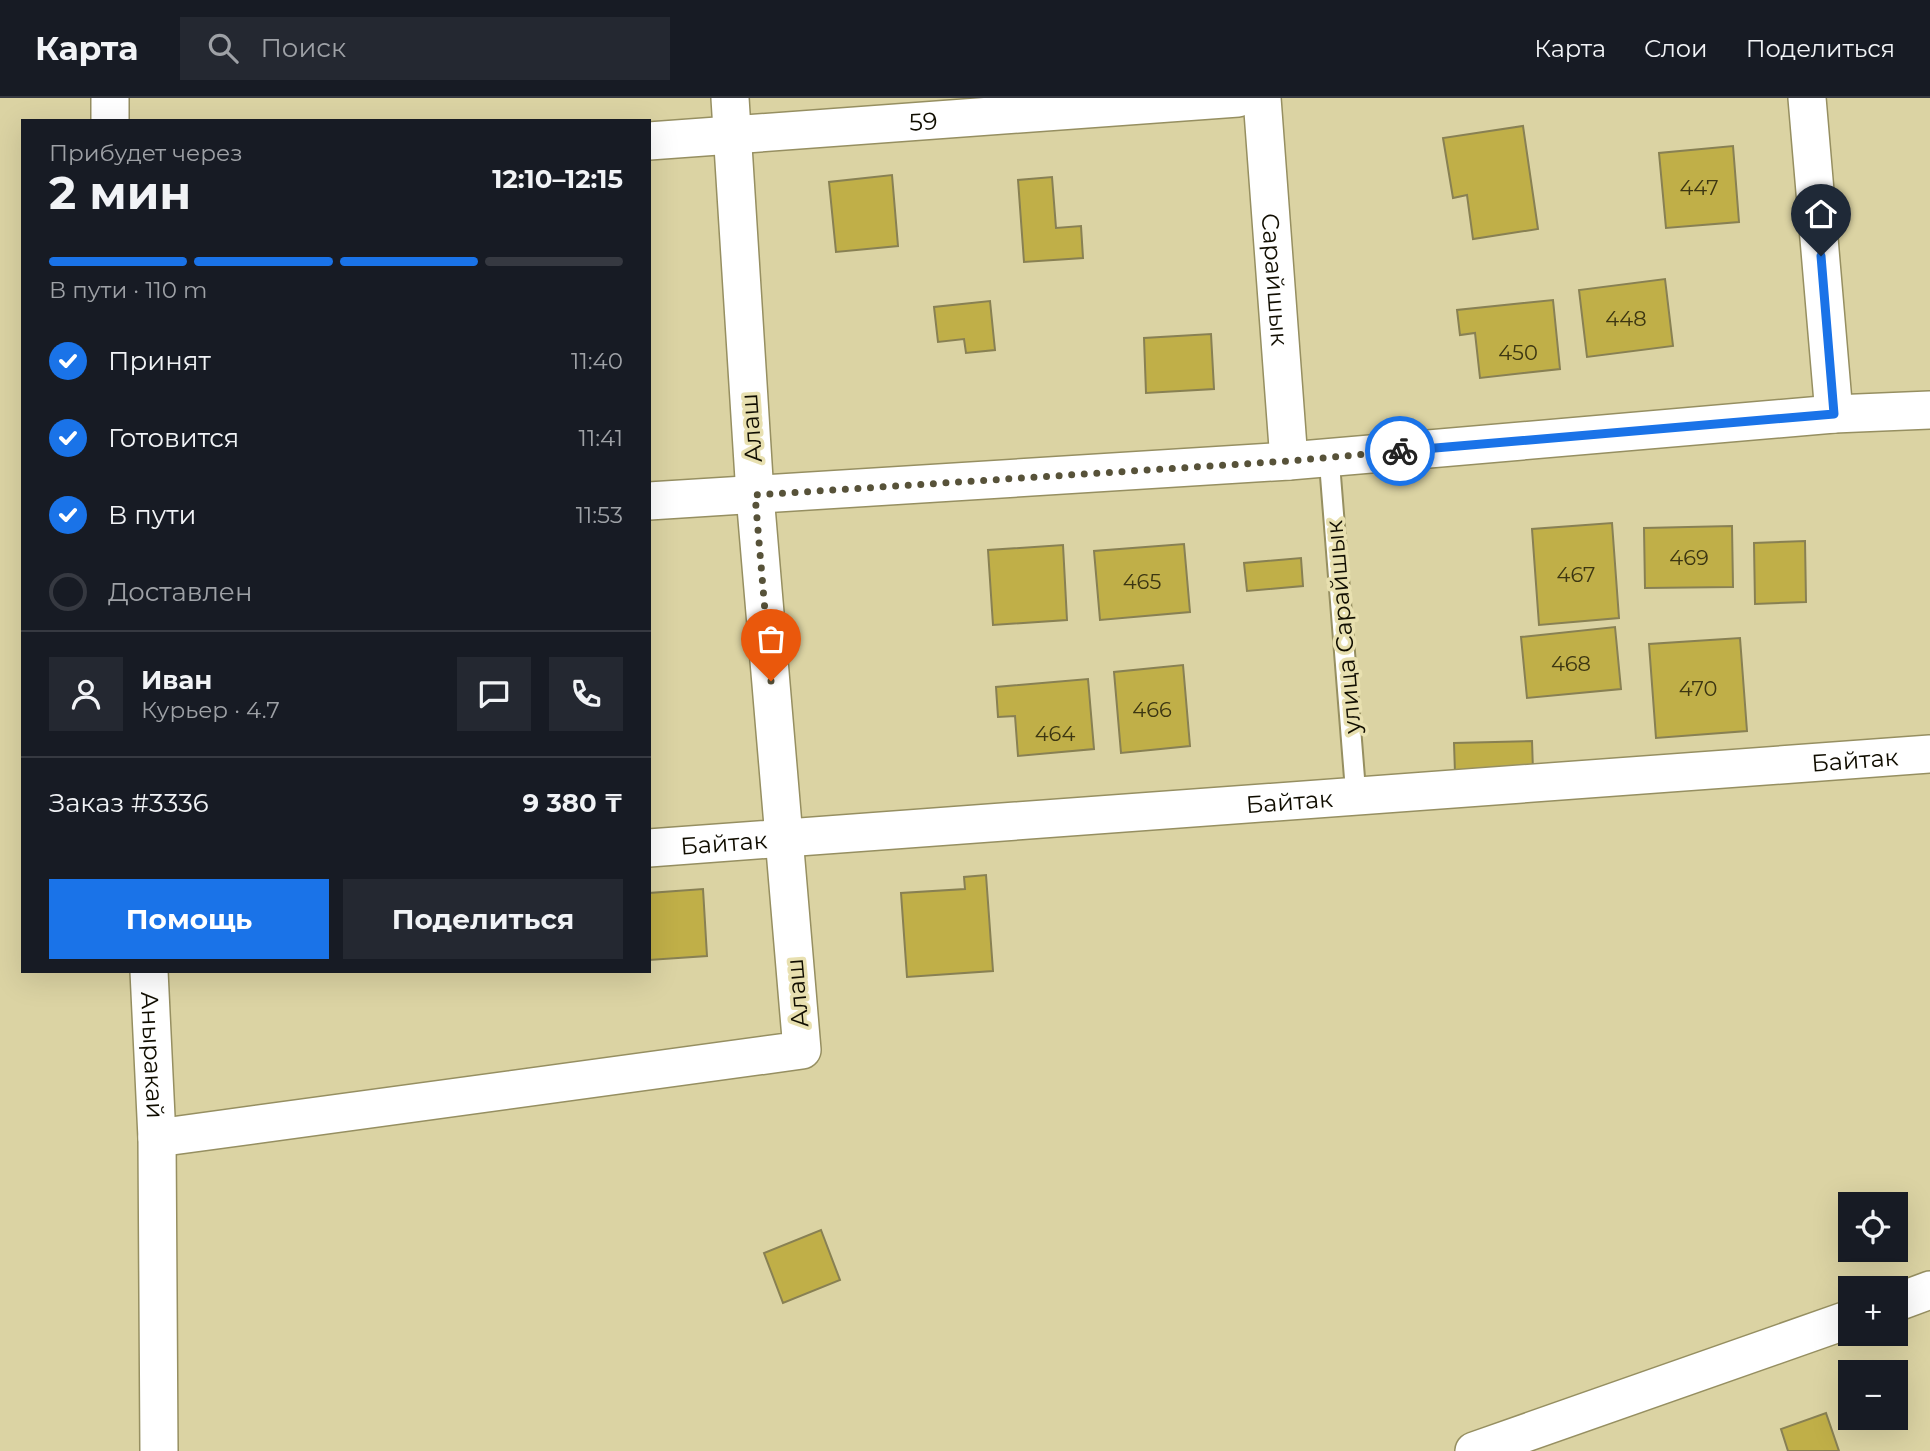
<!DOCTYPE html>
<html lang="ru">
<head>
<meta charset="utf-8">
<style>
	:root { --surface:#171b24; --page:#242831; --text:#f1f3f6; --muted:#9ea1a6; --line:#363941; --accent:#1a73e8 }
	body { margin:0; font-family:Montserrat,sans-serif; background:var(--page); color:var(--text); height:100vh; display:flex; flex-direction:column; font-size:26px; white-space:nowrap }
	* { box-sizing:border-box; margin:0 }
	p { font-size:23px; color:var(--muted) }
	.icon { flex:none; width:38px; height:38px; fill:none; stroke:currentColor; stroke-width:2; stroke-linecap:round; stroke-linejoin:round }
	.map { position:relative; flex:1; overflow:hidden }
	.drawer { position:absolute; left:21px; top:21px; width:630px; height:854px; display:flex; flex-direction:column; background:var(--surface); border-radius:0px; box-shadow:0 7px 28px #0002 }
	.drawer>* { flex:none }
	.buttons { position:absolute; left:1838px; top:1094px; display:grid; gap:14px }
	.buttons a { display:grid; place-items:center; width:70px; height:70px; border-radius:0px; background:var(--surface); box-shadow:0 7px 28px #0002; font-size:35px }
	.pin { position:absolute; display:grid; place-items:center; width:60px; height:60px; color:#fff; margin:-72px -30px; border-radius:50% 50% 50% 0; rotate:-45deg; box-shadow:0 0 7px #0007 }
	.pin .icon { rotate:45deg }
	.courier { position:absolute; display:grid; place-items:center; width:70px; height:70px; margin:-35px; border:5px solid #1a73e8; border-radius:50%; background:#fff; color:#222; box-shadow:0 2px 9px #0007 }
	.overview em { font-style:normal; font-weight:700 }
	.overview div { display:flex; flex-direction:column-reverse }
	.overview { display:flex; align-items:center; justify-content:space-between; height:119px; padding:0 28px }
	h1 { font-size:46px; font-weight:700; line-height:52px }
	.bar { display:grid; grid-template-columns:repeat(4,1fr); gap:10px 7px; align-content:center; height:84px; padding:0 28px }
	.bar i { height:9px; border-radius:5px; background:var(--line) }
	.bar .current { background:var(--accent) }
	.bar p { grid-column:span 4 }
	.line { display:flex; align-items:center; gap:18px; padding:0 28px; border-top:2px solid var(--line) }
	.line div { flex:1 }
	.round { display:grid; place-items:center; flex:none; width:74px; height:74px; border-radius:0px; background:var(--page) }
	ol { padding:0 28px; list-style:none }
	li { display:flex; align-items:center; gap:21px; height:77px }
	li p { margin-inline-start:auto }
	li .icon { padding:7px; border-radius:50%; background:var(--accent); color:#fff; stroke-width:4 }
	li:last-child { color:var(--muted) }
	li i { width:38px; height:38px; border:4px solid var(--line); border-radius:50% }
	.primary-button { display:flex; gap:14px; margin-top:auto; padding:14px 28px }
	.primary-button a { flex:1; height:80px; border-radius:0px; background:var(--accent); color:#fff; font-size:28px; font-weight:700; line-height:80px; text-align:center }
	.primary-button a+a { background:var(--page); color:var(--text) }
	header { display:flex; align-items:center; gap:42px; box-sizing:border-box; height:98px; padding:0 35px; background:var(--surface); border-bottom:2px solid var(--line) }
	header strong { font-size:33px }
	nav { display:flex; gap:38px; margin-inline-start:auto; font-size:24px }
	.search { width:490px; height:63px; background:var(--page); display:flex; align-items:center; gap:18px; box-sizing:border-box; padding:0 24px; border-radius:0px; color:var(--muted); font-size:26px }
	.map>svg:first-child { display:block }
</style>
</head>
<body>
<header>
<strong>Карта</strong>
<div class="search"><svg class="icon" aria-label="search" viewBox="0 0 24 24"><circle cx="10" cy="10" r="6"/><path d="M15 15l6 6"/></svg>Поиск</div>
<nav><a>Карта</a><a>Слои</a><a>Поделиться</a></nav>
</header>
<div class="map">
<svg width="1930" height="1353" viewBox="0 0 1930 1353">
	<rect width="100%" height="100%" fill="#dbd3a3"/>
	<!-- building -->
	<path fill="#c0af48" stroke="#888053" stroke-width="2" d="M1523,28L1538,131L1473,141L1467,97L1453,100L1443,40Z
		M1733,48L1739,124L1666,130L1659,55Z
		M892,77L898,148L836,154L829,84Z
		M1052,79L1056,130L1081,128L1083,160L1024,164L1018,82Z
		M1665,181L1673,248L1587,259L1579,192Z
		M1553,202L1560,271L1480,280L1475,235L1460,237L1457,212Z
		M990,203L995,252L966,255L964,241L938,244L934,209Z
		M1211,236L1214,291L1146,295L1144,240Z
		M1612,425L1619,520L1539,527L1532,431Z
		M1732,428L1733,489L1645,490L1644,430Z
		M1805,443L1806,504L1755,506L1754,445Z
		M1184,446L1190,514L1100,522L1094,453Z
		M1063,447L1067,522L993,527L988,452Z
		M1301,460L1303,488L1247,493L1244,465Z
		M1615,529L1621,591L1527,600L1521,539Z
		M1740,540L1747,633L1656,640L1649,546Z
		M1183,567L1190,648L1121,655L1114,574Z
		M1088,581L1094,651L1018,658L1015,618L998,619L996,589Z
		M1532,643L1533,673L1455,675L1454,645Z
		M986,777L993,873L907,879L901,795L965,791L964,779Z
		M703,791L707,858L649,862V795Z
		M821,1132L840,1182L783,1205L764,1155Z
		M1826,1315L1839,1353H1788L1781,1331Z"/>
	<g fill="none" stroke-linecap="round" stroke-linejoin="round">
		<!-- service casing -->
		<g stroke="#968f61" stroke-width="23">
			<path id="service" d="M1329,359L1356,699"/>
		</g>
		<!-- minor casing -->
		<g stroke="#968f61" stroke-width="40">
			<g id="minor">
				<path d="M110,0V23"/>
				<path id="s1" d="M1262,0L1289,363"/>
				<path d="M1807,0L1834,316"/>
				<path id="s2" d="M649,43L1238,0"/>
				<path d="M649,403L1289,363L1834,316L1930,312"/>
				<path id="s3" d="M649,750L1930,656"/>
				<path id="s4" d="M149,873L157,1040L159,1353"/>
				<path d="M157,1040L802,952L755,397L730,0"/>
				<path d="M1895,1205L1930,1192"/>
				<path d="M1474,1353L1850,1221"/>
			</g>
		</g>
		<!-- service -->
		<use href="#service" stroke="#fff" stroke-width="19"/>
		<!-- minor -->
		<use href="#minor" stroke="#fff" stroke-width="37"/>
	</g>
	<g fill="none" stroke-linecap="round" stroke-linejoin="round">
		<!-- done -->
		<path stroke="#575239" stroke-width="7" stroke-dasharray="0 12.6" d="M771,583L755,397L1289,363L1400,353"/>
		<!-- route -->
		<path stroke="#1a73e8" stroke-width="9" d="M1400,353L1834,316L1821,158"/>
	</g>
	<g text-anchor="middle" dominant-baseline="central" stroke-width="7" stroke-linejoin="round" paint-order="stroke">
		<!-- number labels -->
		<g font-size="21" fill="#3c3612">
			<text x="1699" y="89">447</text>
			<text x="1626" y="220">448</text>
			<text x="1518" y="254">450</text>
			<text x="1689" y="459">469</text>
			<text x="1576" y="476">467</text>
			<text x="1142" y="483">465</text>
			<text x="1571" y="565">468</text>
			<text x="1698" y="590">470</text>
			<text x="1152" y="611">466</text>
			<text x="1055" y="635">464</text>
		</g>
		<!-- street labels -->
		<g font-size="24" fill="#100d00" stroke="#e8e0b0">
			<text stroke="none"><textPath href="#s2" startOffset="275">59</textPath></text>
			<text stroke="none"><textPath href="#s1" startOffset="182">Сарайшык</textPath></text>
			<text transform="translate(751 330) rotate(-94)">Алаш</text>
			<text transform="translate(1343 529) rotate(-95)">улица Сарайшык</text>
			<text stroke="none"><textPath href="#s3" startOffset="1209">Байтак</textPath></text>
			<text stroke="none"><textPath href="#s3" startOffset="642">Байтак</textPath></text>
			<text stroke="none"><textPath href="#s3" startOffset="75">Байтак</textPath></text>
			<text transform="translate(797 895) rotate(-95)">Алаш</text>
			<text stroke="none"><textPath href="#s4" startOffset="84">Аныракай</textPath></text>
		</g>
	</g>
</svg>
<div class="buttons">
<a><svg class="icon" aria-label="locate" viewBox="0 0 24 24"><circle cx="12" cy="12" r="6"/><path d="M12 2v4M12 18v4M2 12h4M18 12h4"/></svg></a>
<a>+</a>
<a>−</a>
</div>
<div class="pin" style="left:771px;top:583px;background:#ea580c"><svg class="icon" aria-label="bag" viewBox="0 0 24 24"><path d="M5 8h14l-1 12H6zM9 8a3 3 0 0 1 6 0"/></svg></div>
<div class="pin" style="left:1821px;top:158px;background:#1f2937"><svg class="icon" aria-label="home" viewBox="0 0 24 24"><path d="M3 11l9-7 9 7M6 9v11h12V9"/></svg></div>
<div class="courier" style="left:1400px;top:353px"><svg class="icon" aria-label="bike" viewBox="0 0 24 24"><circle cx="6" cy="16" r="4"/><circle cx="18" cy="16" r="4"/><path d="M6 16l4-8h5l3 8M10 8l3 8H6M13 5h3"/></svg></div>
<section class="drawer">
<div class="overview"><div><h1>2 мин</h1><p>Прибудет через</p></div><em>12:10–12:15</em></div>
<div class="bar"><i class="current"></i><i class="current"></i><i class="current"></i><i></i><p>В пути · 110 m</p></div>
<ol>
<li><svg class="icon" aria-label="check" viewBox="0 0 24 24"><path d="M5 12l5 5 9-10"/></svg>Принят<p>11:40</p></li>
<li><svg class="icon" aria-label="check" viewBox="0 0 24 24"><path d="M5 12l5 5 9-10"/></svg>Готовится<p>11:41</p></li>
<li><svg class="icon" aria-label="check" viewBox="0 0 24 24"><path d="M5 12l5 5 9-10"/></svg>В пути<p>11:53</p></li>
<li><i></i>Доставлен</li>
</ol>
<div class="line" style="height:126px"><a class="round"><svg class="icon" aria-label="person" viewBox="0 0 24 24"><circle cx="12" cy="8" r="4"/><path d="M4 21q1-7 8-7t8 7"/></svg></a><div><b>Иван</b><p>Курьер · 4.7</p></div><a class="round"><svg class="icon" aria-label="chat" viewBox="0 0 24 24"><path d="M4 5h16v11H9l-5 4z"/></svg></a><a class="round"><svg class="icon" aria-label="phone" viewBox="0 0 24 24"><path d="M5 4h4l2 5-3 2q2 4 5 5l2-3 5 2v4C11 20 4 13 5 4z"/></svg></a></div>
<div class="line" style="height:91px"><div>Заказ #3336</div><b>9 380 ₸</b></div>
<div class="primary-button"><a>Помощь</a><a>Поделиться</a></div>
</section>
</div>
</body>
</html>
